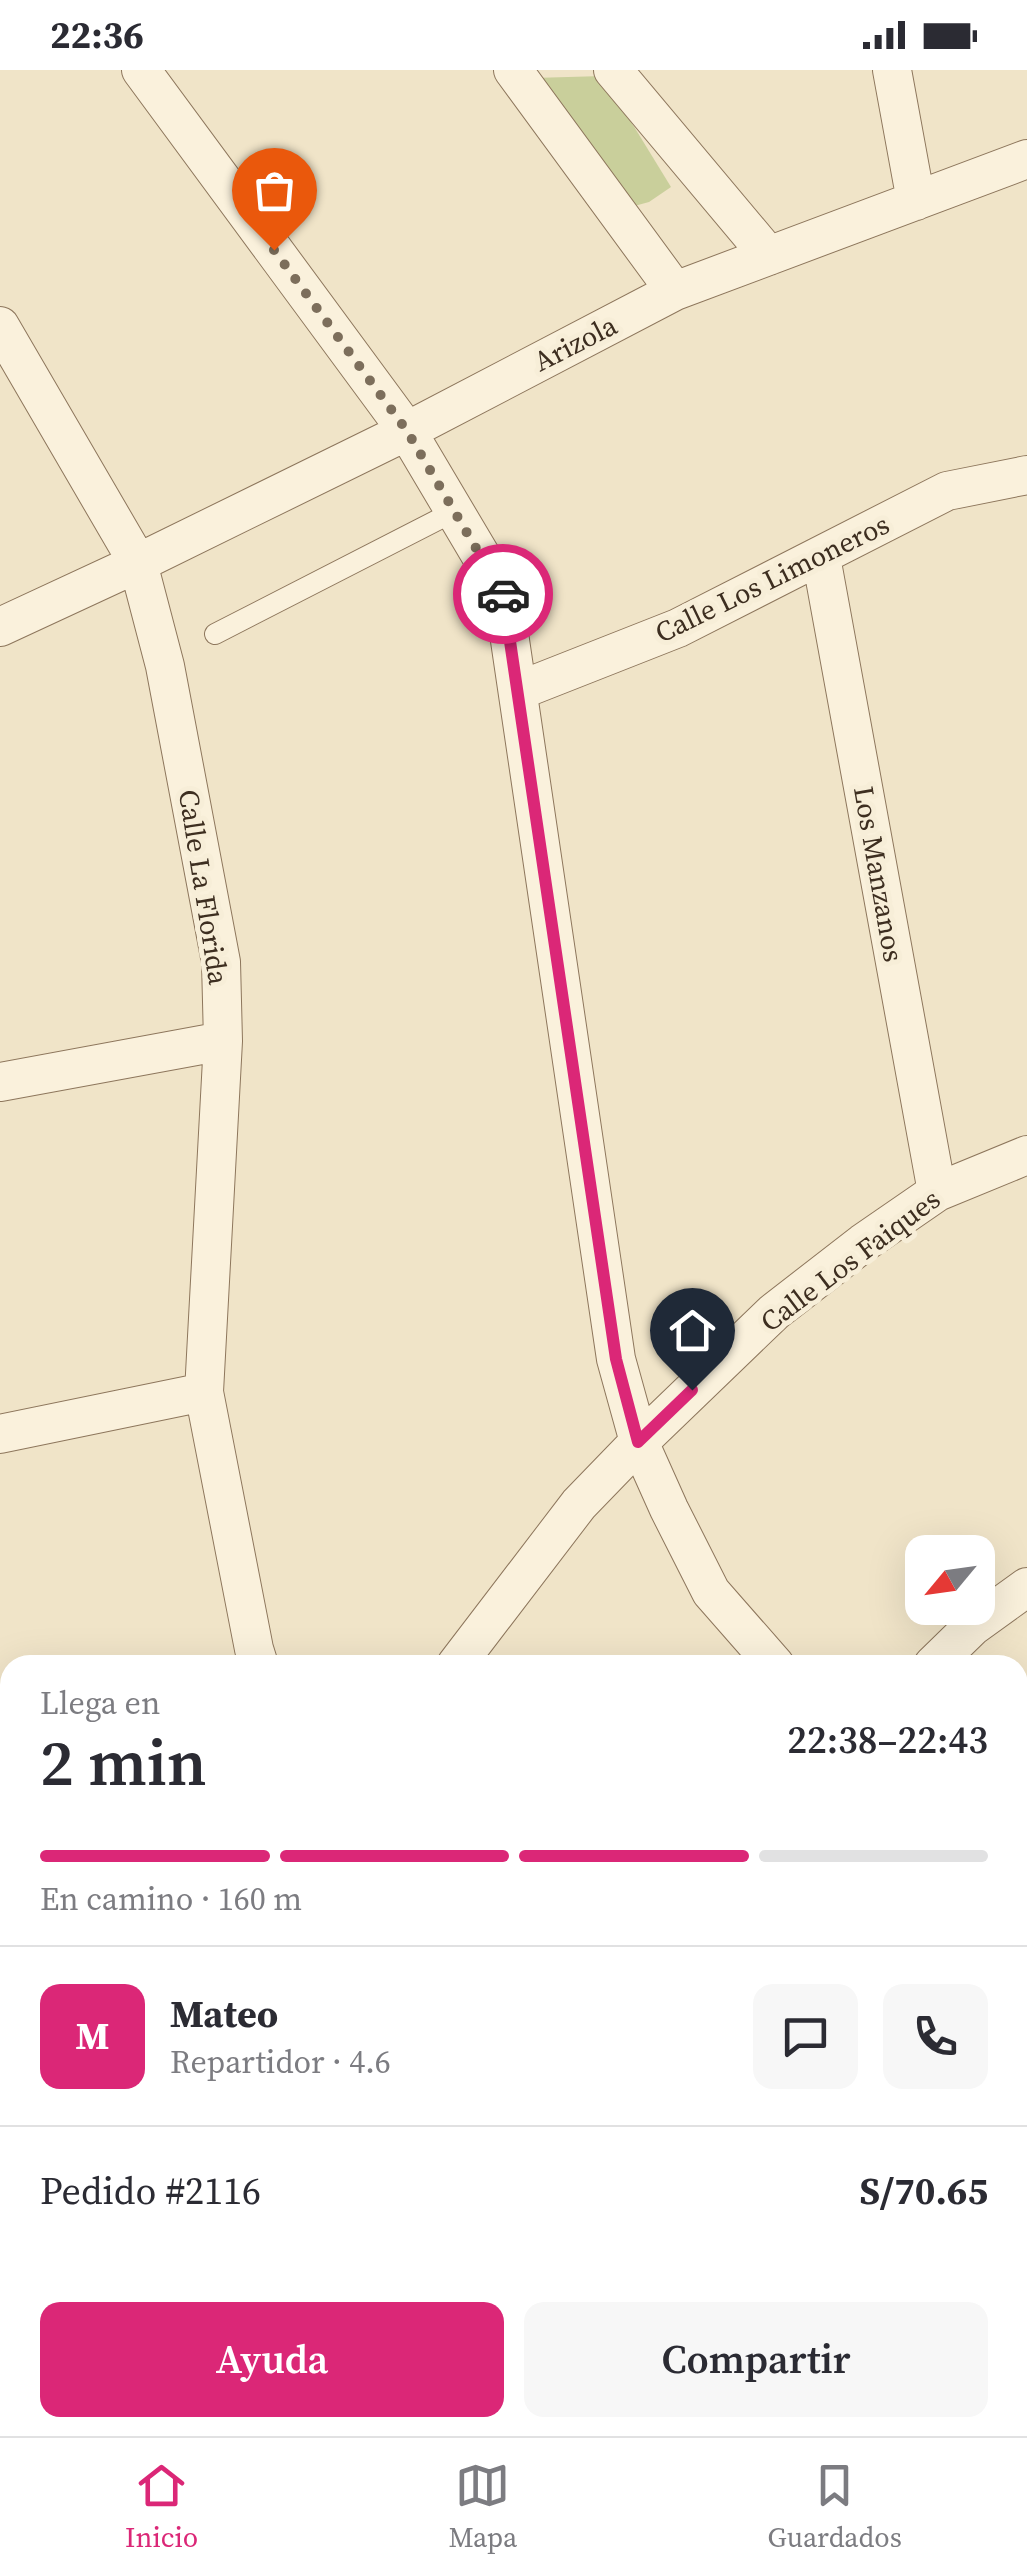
<!DOCTYPE html>
<html lang="es">
<head>
<meta charset="utf-8">
<style>
	:root { --surface:#fff; --page:#f7f7f7; --text:#2b2b33; --muted:#7c7c81; --line:#e1e1e2; --accent:#db2777 }
	body { margin:0; font-family:"Source Serif 4",serif; background:var(--page); color:var(--text); height:100vh; display:flex; flex-direction:column; font-size:38px; white-space:nowrap }
	* { box-sizing:border-box; margin:0 }
	p { font-size:32px; color:var(--muted) }
	.icon { flex:none; width:55px; height:55px; fill:none; stroke:currentColor; stroke-width:2; stroke-linecap:round; stroke-linejoin:round }
	.map { position:relative; flex:1; overflow:hidden }
	.details { position:absolute; left:0px; top:1585px; width:1028px; height:782px; display:flex; flex-direction:column; background:var(--surface); border-radius:30px 30px 0 0; box-shadow:0 10px 40px #0002 }
	.details>* { flex:none }
	.needle { width:65px; rotate:241deg }
	.tools { position:absolute; left:905px; top:1465px; display:grid; gap:20px }
	.tools a { display:grid; place-items:center; width:90px; height:90px; border-radius:20px; background:var(--surface); box-shadow:0 10px 40px #0002; font-size:50px }
	.pin { position:absolute; display:grid; place-items:center; width:85px; height:85px; color:#fff; margin:-102px -42px; border-radius:50% 50% 50% 0; rotate:-45deg; box-shadow:0 0 10px #0007 }
	.pin .icon { rotate:45deg }
	.courier { position:absolute; display:grid; place-items:center; width:100px; height:100px; margin:-50px; border:8px solid #db2777; border-radius:50%; background:#fff; color:#222; box-shadow:0 2px 12px #0007 }
	.overview em { font-style:normal; font-weight:600 }
	.overview div { display:flex; flex-direction:column-reverse }
	.overview { display:flex; align-items:center; justify-content:space-between; height:170px; padding:0 40px }
	h1 { font-size:65px; font-weight:600; line-height:75px }
	.bar { display:grid; grid-template-columns:repeat(4,1fr); gap:15px 10px; align-content:center; height:120px; padding:0 40px }
	.bar i { height:12px; border-radius:8px; background:var(--line) }
	.bar .current { background:var(--accent) }
	.bar p { grid-column:span 4 }
	.line { display:flex; align-items:center; gap:25px; padding:0 40px; border-top:2px solid var(--line) }
	.line div { flex:1 }
	.round { display:grid; place-items:center; flex:none; width:105px; height:105px; border-radius:20px; background:var(--page) }
	.primary-button { display:flex; gap:20px; margin-top:auto; padding:20px 40px }
	.primary-button a { flex:1; height:115px; border-radius:20px; background:var(--accent); color:#fff; font-size:40px; font-weight:600; line-height:115px; text-align:center }
	.primary-button a+a { background:var(--page); color:var(--text) }
	.status { display:flex; justify-content:space-between; align-items:center; height:70px; padding:0 50px; background:var(--surface); direction:ltr }
	.status svg { height:28px; fill:currentColor }
	.dock { display:flex; justify-content:space-around; align-items:center; height:140px; border-top:2px solid var(--line); background:var(--surface); font-size:28px; color:var(--muted) }
	.dock a { display:grid; justify-items:center; gap:5px }
	.dock .current { color:var(--accent) }
	.map>svg:first-child { display:block }
</style>
</head>
<body>
<div class="status"><b>22:36</b><svg viewBox="0 0 49 12"><path d="M0 12V9h3v3zM5 12V6h3v6zM10 12V3h3v9zM15 12V0h3v12zM26 1h20v11H26zM47 4h2v5h-2z"/></svg></div>
<div class="map">
<svg width="1027" height="2366" viewBox="0 0 1027 2366">
	<defs>
		<pattern id="park-crowns" width="20" height="18" patternUnits="userSpaceOnUse" patternTransform="scale(2.5)"><rect width="20" height="18" fill="#c9cf9b"/><path d="M2 6a3 3 0 1 1 6 0M12 15a3 3 0 1 1 6 0" fill="none" stroke="#aeb285"/></pattern>
	</defs>
	<rect width="100%" height="100%" fill="#f0e4c8"/>
	<!-- green -->
	<path fill="#c9cf9b" d="M603,6L671,117L649,132L627,138L533,8Z"/>
	<!-- park -->
	<path fill="url(#park-crowns)" d="M1018,2315L1027,2327V2366H845L834,2358H1018Z"/>
	<g fill="none" stroke-linecap="round" stroke-linejoin="round">
		<!-- stream -->
		<path stroke="#6f938a" stroke-width="12" d="M814,2358L825,2366"/>
		<!-- service casing -->
		<g stroke="#8d765c" stroke-width="22">
			<path id="service" d="M215,564L455,441"/>
		</g>
		<!-- minor casing -->
		<g stroke="#8d765c" stroke-width="40">
			<path id="minor" d="M141,0L407,361L503,523L616,1289L639,1372L669,1439L711,1522L775,1595
				M513,0L675,221
				M613,0L769,186
				M892,0L916,131
				M0,256L138,493L165,596L221,892L223,971L204,1322L254,1579L259,1595
				M821,487L937,1122
				M0,557L138,493L407,361L675,221L1027,89
				M518,621L678,558L947,421L1027,405
				M0,1012L223,971
				M0,1364L204,1322
				M456,1595L579,1434L639,1372L774,1242L863,1173L937,1122L1027,1085
				M933,1595L973,1556L1027,1517
				M1018,1790L1027,1799
				M160,2366L167,2358
				M470,2366L478,2358"/>
		</g>
		<!-- tertiary casing -->
		<g stroke="#8d765c" stroke-width="50">
			<path id="tertiary" d="M0,1713L10,1709
				M0,1923L10,1920
				M0,1969L10,1974
				M1018,2223L1027,2234
				M653,2358L665,2366"/>
		</g>
		<!-- path -->
		<path stroke="#8d765c" stroke-width="6" stroke-dasharray="8 5" stroke-linecap="butt" d="M1018,2307L1027,2315
			M1018,2354L1027,2361
			M881,2358L891,2366
			M985,2366L991,2358"/>
		<!-- service -->
		<use href="#service" stroke="#faf1dc" stroke-width="20"/>
		<!-- minor -->
		<use href="#minor" stroke="#faf1dc" stroke-width="38"/>
		<!-- tertiary -->
		<use href="#tertiary" stroke="#faf1dc" stroke-width="48"/>
	</g>
	<g fill="none" stroke-linecap="round" stroke-linejoin="round">
		<!-- done -->
		<path stroke="#7c6e5b" stroke-width="10" stroke-dasharray="0 18" d="M274,180L407,361L503,524"/>
		<!-- route -->
		<path stroke="#db2777" stroke-width="12" d="M503,524L616,1289L638,1372L692,1320"/>
	</g>
	<g text-anchor="middle" dominant-baseline="central" stroke-width="10" stroke-linejoin="round" paint-order="stroke">
		<!-- street labels -->
		<g font-size="28" fill="#3d2e20" stroke="#f7eed8">
			<text transform="translate(575 273) rotate(-27)">Arizola</text>
			<text transform="translate(772 508) rotate(-26)">Calle Los Limoneros</text>
			<text transform="translate(879 804) rotate(80)">Los Manzanos</text>
			<text transform="translate(204 817) rotate(81)">Calle La Florida</text>
			<text transform="translate(850 1190) rotate(-37)">Calle Los Faiques</text>
		</g>
	</g>
</svg>
<div class="tools">
<a><svg class="needle" viewBox="-14 -14 28 28"><path d="M0-13l5 13h-10z" fill="#e53935"/><path d="M0 13l5-13h-10z" fill="#7c7c81"/></svg></a>
</div>
<div class="pin" style="left:274px;top:180px;background:#ea580c"><svg class="icon" aria-label="bag" viewBox="0 0 24 24"><path d="M5 8h14l-1 12H6zM9 8a3 3 0 0 1 6 0"/></svg></div>
<div class="pin" style="left:692px;top:1320px;background:#1f2937"><svg class="icon" aria-label="home" viewBox="0 0 24 24"><path d="M3 11l9-7 9 7M6 9v11h12V9"/></svg></div>
<div class="courier" style="left:503px;top:524px"><svg class="icon" aria-label="car" viewBox="0 0 24 24"><path d="M5 17H2v-5l4-1 3-4h7l3 4 3 1v5h-3M9 17h6M6 11h13"/><circle cx="7" cy="17" r="2"/><circle cx="17" cy="17" r="2"/></svg></div>
<section class="details">
<div class="overview"><div><h1>2 min</h1><p>Llega en</p></div><em>22:38–22:43</em></div>
<div class="bar"><i class="current"></i><i class="current"></i><i class="current"></i><i></i><p>En camino · 160 m</p></div>
<div class="line" style="height:180px"><b class="round" style="background:var(--accent);color:#fff">M</b><div><b>Mateo</b><p>Repartidor · 4.6</p></div><a class="round"><svg class="icon" aria-label="chat" viewBox="0 0 24 24"><path d="M4 5h16v11H9l-5 4z"/></svg></a><a class="round"><svg class="icon" aria-label="phone" viewBox="0 0 24 24"><path d="M5 4h4l2 5-3 2q2 4 5 5l2-3 5 2v4C11 20 4 13 5 4z"/></svg></a></div>
<div class="line" style="height:130px"><div>Pedido #2116</div><b>S/70.65</b></div>
<div class="primary-button"><a>Ayuda</a><a>Compartir</a></div>
</section>
</div>
<nav class="dock">
<a class="current"><svg class="icon" aria-label="home" viewBox="0 0 24 24"><path d="M3 11l9-7 9 7M6 9v11h12V9"/></svg>Inicio</a>
<a><svg class="icon" aria-label="map" viewBox="0 0 24 24"><path d="M3 6l6-2 6 2 6-2v14l-6 2-6-2-6 2zM9 4v14M15 6v14"/></svg>Mapa</a>
<a><svg class="icon" aria-label="saved" viewBox="0 0 24 24"><path d="M7 4h10v16l-5-4-5 4z"/></svg>Guardados</a>
</nav>
</body>
</html>
